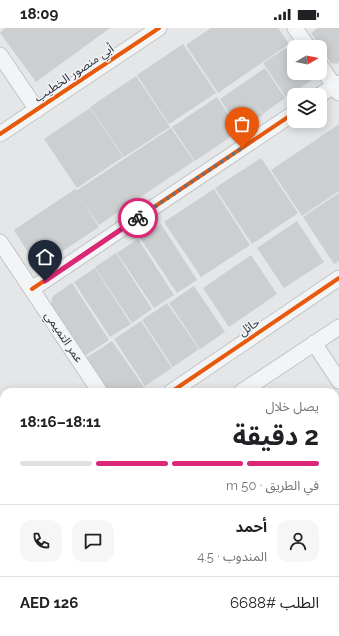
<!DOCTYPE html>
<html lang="ar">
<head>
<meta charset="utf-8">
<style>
	:root { --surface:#fff; --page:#f6f6f6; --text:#202124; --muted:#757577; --line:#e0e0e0; --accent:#db2777 }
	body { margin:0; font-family:Raleway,"Noto Sans Arabic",sans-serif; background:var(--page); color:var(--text); direction:rtl; height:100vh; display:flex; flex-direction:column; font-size:15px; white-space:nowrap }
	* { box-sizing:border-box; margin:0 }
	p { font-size:13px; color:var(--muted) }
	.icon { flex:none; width:22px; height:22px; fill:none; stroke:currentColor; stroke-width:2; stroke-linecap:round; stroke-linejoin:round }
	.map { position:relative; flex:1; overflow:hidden; direction:ltr }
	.panel { position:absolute; left:0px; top:360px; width:339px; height:248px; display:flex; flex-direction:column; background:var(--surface); border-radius:12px 12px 0 0; box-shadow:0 2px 10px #0003; direction:rtl }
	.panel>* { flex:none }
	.needle { width:26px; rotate:81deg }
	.controls { position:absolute; left:287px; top:12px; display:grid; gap:8px }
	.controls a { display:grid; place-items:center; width:40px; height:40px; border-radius:8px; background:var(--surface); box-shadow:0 2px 10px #0003; font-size:20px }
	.pin { position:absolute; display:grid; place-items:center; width:34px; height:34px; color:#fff; margin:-41px -17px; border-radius:50% 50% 50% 0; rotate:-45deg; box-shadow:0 0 4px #0007 }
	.pin .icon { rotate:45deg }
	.courier { position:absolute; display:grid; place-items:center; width:40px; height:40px; margin:-20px; border:3px solid #db2777; border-radius:50%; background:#fff; color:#222; box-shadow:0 1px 5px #0007 }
	.overview em { font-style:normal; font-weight:700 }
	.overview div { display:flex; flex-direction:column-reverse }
	.overview { display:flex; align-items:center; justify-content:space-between; height:68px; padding:0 20px }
	h1 { font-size:26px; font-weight:700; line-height:30px }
	.bar { display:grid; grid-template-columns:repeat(4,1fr); gap:6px 4px; align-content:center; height:48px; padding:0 20px }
	.bar i { height:5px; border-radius:3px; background:var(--line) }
	.bar .current { background:var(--accent) }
	.bar p { grid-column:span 4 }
	.line { display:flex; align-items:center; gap:10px; padding:0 20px; border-top:1px solid var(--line) }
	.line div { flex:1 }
	.round { display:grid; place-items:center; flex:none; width:42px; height:42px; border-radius:12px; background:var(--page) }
	.status { display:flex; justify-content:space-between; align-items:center; height:28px; padding:0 20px; background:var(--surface); direction:ltr }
	.status svg { height:11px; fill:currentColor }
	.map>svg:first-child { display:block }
</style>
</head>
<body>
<div class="status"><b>18:09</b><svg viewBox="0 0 49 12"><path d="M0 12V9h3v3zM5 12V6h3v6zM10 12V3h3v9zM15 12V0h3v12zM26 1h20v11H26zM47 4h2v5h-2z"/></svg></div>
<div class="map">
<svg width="339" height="608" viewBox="0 0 339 608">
	<rect width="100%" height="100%" fill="#e4e6e8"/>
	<!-- building -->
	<path fill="#ccced0" d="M5,0H110L36,54L0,5Z
		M211,0H278L289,16L218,65L186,17Z
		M318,0H339V34L337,36L331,35L311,5Z
		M183,16L216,65L169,96L137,47Z
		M289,18L294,25V45H307L312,52L286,69L263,35Z
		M265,40L285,70L263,86L249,66L263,87L240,102L220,71Z
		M136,48L170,99L124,129L90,79Z
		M217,69L239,103L195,133L172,99Z
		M90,80L123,129L77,160L44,111Z
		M338,97L339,98V163L302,188L271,142Z
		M171,100L194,133L99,197L76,163Z
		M261,130L298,185L252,216L215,160Z
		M75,161L99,199L43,236L35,235L14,202Z
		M214,161L250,217L201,249L164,194Z
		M339,165V233L334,236L303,189Z
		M297,193L324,234L284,260L257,220Z
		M161,196L197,252L177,265L140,210Z
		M138,211L174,267L154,280L117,225Z
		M116,225L152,281L132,295L95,239Z
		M251,227L277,266L229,299L203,260Z
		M95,240L131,296L110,309L74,254Z
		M72,255L109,312L83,329L50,278L53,268Z
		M194,258L225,304L200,321L169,275Z
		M167,275L199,321L173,339L142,292Z
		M141,293L172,340L145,358L114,311Z
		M112,313L144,359L136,364H110L86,330Z
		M335,392L339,398V424L335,426Z
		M339,432V465L335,467V435Z
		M339,469V502L336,504L335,502V472Z
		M335,511L339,517V583L335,586Z
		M339,594V608H338L335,604V596Z
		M14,604H52L46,608H17Z
		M66,604H77L79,608H60Z
		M81,604H112L115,608H84Z
		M116,604H147L150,608H119Z
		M150,604H172L166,608H153Z"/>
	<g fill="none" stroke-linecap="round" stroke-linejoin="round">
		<!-- minor casing -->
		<g stroke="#c2c4c6" stroke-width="17">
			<path id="minor" d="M295,0L308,19
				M0,27L37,82
				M320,37L339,65
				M320,67L339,55
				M0,106L159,0
				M0,214L100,364
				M32,261L294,85
				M314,315L339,353
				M171,364L339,250
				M241,364L339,299
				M0,478L4,476
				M0,524L4,522
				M266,604L269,608
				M302,604L304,608
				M199,608L205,604"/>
		</g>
		<!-- minor -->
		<use href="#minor" stroke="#f3f4f5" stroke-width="15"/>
		<!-- cycleway casing -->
		<g stroke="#f2f4f7" stroke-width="6">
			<path id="cycleway" d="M0,106L159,0
				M32,261L294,85
				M171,364L339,250"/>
		</g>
		<!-- cycleway -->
		<use href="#cycleway" stroke="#e8590c" stroke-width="4"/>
	</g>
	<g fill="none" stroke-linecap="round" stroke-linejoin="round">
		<!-- done -->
		<path stroke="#6d727a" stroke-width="4" stroke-dasharray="0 7.2" d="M138,190L242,120"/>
		<!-- route -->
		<path stroke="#db2777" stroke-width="5" d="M45,253L138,190"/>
	</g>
	<g text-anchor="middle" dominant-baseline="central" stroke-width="3" stroke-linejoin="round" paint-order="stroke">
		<!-- street labels -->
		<g font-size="12" fill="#2d343f" stroke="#f2f4f7">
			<text transform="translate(74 45) rotate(-34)">أبي منصور الخطيب</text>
			<text transform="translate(249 299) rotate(-34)">حائل</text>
			<text transform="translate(64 309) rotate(56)">عمر التميمي</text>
		</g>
	</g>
</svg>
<div class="controls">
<a><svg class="needle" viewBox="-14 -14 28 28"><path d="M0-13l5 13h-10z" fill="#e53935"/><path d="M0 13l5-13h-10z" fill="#757577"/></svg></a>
<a><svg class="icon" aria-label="layers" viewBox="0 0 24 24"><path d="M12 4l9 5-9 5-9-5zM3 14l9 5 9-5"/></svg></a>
</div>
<div class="pin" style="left:242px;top:120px;background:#ea580c"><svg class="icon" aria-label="bag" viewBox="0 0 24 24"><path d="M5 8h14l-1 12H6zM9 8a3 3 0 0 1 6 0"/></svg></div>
<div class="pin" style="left:45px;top:253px;background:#1f2937"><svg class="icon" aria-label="home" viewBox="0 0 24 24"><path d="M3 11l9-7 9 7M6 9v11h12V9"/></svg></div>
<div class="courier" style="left:138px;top:190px"><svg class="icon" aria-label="bike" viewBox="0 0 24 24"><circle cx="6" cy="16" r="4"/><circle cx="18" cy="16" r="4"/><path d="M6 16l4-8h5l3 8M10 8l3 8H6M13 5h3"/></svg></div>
<section class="panel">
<div class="overview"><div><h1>2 دقيقة</h1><p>يصل خلال</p></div><em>18:11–18:16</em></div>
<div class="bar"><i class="current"></i><i class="current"></i><i class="current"></i><i></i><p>في الطريق · 50 m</p></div>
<div class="line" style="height:72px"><a class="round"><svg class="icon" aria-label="person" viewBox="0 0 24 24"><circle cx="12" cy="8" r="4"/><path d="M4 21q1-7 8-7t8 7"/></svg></a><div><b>أحمد</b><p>المندوب · 4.5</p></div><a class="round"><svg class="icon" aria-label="chat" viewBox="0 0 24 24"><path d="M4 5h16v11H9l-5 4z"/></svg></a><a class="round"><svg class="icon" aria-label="phone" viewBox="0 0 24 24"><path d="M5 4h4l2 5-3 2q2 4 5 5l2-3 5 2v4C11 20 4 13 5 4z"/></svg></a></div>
<div class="line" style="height:52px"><div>الطلب #6688</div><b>AED 126</b></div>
</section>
</div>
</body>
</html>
